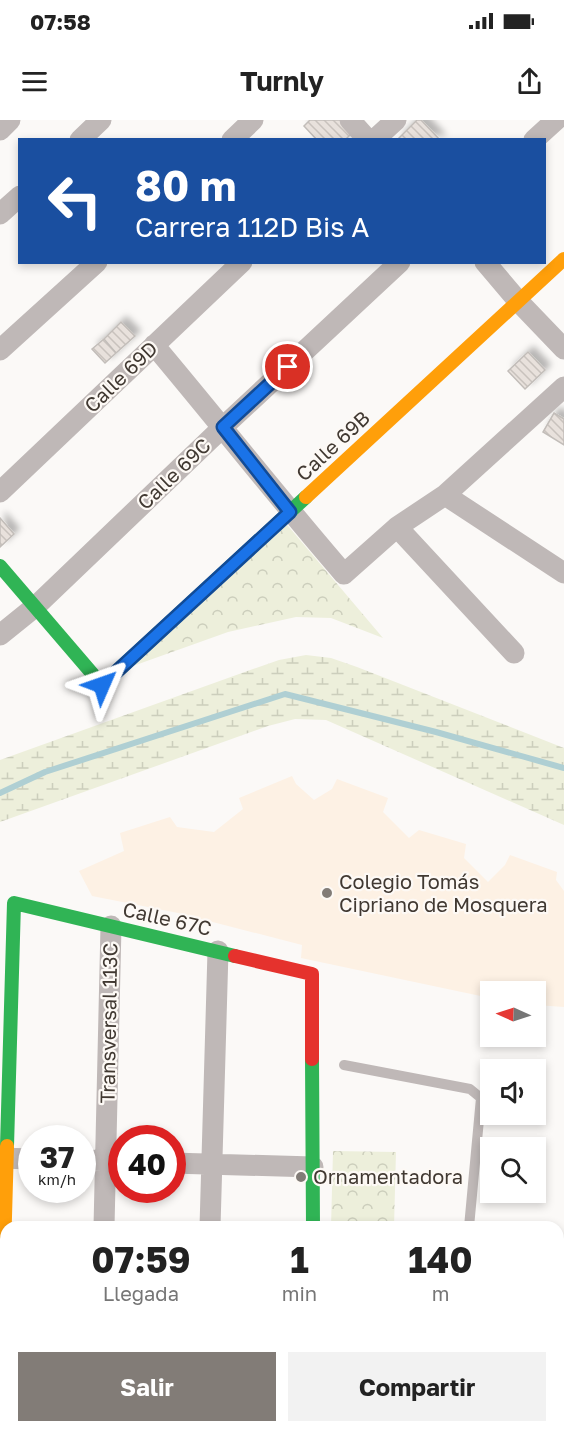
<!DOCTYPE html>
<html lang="es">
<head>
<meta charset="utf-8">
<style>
	body { margin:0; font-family:"Golos Text",sans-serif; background:#f2f2f2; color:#222; height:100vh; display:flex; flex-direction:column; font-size:22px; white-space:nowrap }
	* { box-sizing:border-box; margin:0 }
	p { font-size:20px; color:#767676 }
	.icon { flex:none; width:33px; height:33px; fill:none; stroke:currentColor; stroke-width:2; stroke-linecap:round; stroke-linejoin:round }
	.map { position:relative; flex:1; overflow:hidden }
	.sheet { position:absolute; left:0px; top:1101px; width:564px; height:212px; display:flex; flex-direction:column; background:#fff; border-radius:18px 18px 0 0; box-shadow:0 3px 9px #0003 }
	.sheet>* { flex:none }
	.top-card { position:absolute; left:18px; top:18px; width:528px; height:126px; border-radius:0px; box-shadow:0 3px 9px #0003; background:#1a4fa0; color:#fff; overflow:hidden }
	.needle { width:39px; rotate:273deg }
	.controls { position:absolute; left:480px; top:861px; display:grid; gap:12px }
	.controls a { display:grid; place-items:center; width:66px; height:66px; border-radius:0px; background:#fff; box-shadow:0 3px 9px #0003; font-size:30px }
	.speed { position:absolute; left:18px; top:1005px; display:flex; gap:12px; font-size:30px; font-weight:700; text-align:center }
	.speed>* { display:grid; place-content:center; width:78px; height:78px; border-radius:50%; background:#fff; box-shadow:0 3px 9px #0003; line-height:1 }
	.speed small { font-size:15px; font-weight:400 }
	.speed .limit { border:9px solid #d22; background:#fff; color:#111 }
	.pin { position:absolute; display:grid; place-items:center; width:51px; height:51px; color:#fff; margin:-26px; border:3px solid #fff; border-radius:50%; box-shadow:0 2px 6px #0007 }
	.me { position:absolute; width:66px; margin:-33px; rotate:47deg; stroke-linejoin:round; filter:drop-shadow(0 0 4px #0008) }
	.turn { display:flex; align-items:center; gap:21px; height:126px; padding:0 18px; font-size:27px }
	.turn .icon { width:78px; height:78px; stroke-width:2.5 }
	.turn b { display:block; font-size:42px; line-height:51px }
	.eta { display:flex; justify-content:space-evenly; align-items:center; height:102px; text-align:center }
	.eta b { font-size:36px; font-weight:700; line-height:42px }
	.action { display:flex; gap:12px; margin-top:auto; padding:12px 18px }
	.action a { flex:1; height:69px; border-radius:0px; background:#827c77; color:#fff; font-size:24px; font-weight:700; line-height:69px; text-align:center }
	.action a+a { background:#f2f2f2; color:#222 }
	.status { display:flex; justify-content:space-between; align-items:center; height:42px; padding:0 30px; background:#fff; direction:ltr }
	.status svg { height:16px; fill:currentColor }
	header { display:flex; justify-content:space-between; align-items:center; height:78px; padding:0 18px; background:#fff; font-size:27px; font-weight:700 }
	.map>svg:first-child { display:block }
</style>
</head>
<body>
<div class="status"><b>07:58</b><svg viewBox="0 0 49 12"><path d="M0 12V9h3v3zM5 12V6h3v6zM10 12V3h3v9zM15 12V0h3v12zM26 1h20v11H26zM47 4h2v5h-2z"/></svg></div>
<header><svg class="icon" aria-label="menu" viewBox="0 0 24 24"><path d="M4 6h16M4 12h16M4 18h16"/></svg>Turnly<svg class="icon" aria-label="share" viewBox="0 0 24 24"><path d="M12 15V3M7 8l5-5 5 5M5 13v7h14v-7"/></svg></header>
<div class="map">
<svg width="564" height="1312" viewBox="0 0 564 1312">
	<defs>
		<pattern id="wetland-marsh" width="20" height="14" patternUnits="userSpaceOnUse" patternTransform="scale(1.5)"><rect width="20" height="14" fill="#edefdb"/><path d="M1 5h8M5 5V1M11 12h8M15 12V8" fill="none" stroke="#cccebc"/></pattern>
		<pattern id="park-crowns" width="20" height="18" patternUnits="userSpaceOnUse" patternTransform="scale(1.5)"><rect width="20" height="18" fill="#edefdb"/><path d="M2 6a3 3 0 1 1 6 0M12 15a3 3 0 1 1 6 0" fill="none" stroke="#cccebc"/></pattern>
		<pattern id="building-back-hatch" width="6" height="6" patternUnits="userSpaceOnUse" patternTransform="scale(1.5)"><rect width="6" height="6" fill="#e8e1dc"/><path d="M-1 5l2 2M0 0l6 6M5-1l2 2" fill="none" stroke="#c8c2bd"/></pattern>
		<filter id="shadow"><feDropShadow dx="5.5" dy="-5.5" stdDeviation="3" flood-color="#0004"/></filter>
	</defs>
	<rect width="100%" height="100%" fill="#fbf9f7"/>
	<path fill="#fdf1e4" d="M292,656L296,664L314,680L332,669L337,659L388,678L383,692L409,718L419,710L466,724L464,738L488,762L505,745L510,735L557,752L556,760L564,771V887L536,885V872H490V878L301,838L302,825L178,793L92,776L79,751L124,731L120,713L170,697L177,707L214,712L243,689L239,678Z"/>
	<path fill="url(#wetland-marsh)" d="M306,535L331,538L357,547L564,628V705L326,600L295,599L268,606L0,702V640L253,549L279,540Z"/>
	<path fill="url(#park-crowns)" d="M283,400L383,518L331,498L296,497L228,512L119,551Z
		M333,1031L396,1032L394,1107H331Z"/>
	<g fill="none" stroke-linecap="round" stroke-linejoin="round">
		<path stroke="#afcfd3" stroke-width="6" d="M0,673L45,652L285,574L436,612L564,648"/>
	</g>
	<path fill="url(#building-back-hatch)" stroke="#c2bdb9" stroke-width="1.5" filter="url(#shadow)" d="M310,0H342L353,12L345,20H317L304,6Z
		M417,0H421L440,20H397Z
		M121,202L135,216L116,233L104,219Z
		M104,219L116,233L105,243L92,229Z
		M528,232L545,250L525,269L508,251Z
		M554,293L564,299V325L543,312Z
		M0,398L14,414L0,427Z
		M331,1306H462L461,1312H330Z"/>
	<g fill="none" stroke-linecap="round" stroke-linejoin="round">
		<path stroke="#bfb8b7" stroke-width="10" d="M344,945L470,969L481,978L469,1107"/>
		<path stroke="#bfb8b7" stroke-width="21" d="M350,0L368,20
			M0,10L10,0
			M80,20L101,0
			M232,20L253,0
			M374,20L396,0
			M534,20L556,0
			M0,94L20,76
			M485,142L518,181L564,229
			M154,225C218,301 279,379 344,454L397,407L445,375L564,267
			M0,230L97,142
			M0,372L242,142
			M445,375L564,453
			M397,407L514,533
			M0,515L36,486L223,307L400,142
			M0,1038L32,1039
			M82,1040L122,1041
			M172,1043L313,1047
			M104,1107L111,806
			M210,1107L218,831
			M314,1306V1312
			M174,1312V1306"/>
		<path stroke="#30b455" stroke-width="14" d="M0,446L102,565L306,377
			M312,939L313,1107
			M7,1026L14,783L235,836"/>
		<path stroke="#ff9f0a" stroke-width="14" d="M306,377L564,139
			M1,1237L7,1026
			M558,1258L564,1257"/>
		<path stroke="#e5322d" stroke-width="14" d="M235,836L312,854V939"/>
	</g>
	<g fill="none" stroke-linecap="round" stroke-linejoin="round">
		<defs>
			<path id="route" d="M102,565L290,392L223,307L288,247"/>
		</defs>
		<use href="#route" stroke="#114b97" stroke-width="15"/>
		<use href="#route" stroke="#1a73e8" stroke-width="10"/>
	</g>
	<g fill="#827c77" stroke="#fdf9f5" stroke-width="2">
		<circle cx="327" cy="773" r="6"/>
		<circle cx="301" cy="1057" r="6"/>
	</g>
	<g text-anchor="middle" stroke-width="4.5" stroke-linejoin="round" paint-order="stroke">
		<g font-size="20" fill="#413932" stroke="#fdf9f5">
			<text transform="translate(121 257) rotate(-44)" y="7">Calle 69D</text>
			<text transform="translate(333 326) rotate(-43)" y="7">Calle 69B</text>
			<text transform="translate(174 354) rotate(-44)" y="7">Calle 69C</text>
			<text transform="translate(167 799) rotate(13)" y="7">Calle 67C</text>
			<text transform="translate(109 903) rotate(-89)" y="7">Transversal 113C</text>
		</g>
		<g font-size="20" fill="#413932" stroke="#fdf9f5" text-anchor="start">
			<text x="339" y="769">Colegio Tomás<tspan x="339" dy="23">Cipriano de Mosquera</tspan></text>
			<text x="313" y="1064">Ornamentadora</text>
		</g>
	</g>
</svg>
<div class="controls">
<a><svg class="needle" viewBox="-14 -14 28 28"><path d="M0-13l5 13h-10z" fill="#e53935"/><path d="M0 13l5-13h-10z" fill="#767676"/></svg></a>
<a><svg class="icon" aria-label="sound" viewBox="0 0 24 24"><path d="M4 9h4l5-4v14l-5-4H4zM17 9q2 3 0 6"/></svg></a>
<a><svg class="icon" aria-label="search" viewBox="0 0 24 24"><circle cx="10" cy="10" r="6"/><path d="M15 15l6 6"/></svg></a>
</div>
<div class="speed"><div>37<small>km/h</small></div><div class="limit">40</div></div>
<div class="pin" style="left:288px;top:247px;background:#d93025"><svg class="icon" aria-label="arrive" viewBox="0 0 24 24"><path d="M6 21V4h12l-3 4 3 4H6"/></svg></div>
<svg class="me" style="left:102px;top:565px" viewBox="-20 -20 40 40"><path d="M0-17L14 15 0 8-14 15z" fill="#1a73e8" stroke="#fff" stroke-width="4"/></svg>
<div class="top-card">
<div class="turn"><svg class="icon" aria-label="left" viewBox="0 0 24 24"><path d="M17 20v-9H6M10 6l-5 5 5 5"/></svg><div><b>80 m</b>Carrera 112D Bis A</div></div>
</div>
<section class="sheet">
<div class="eta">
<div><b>07:59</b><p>Llegada</p></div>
<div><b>1</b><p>min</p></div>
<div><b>140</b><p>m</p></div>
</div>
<div class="action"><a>Salir</a><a>Compartir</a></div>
</section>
</div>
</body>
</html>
